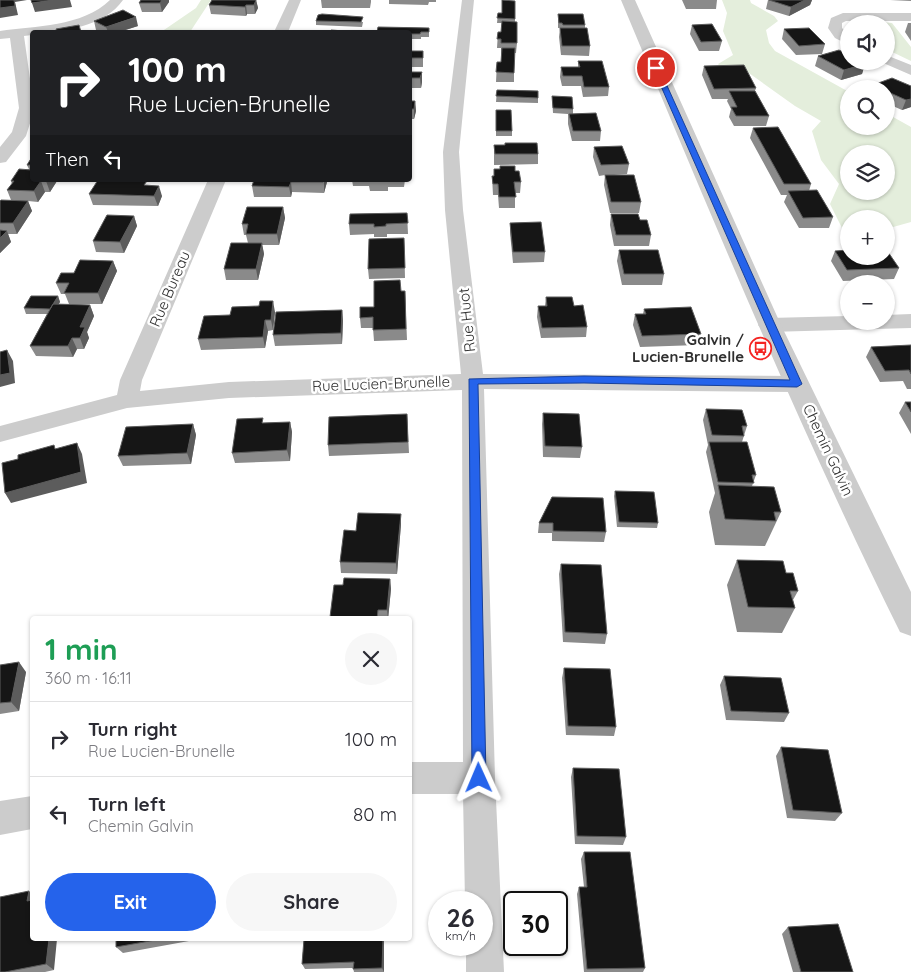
<!DOCTYPE html>
<html lang="en">
<head>
<meta charset="utf-8">
<style>
	body { margin:0; font-family:Quicksand,sans-serif; background:#f7f7f7; color:#2b2b33; height:100vh; display:flex; flex-direction:column; font-size:19px; white-space:nowrap }
	* { box-sizing:border-box; margin:0 }
	p { font-size:16px; color:#7c7c81 }
	.icon { flex:none; width:28px; height:28px; fill:none; stroke:currentColor; stroke-width:2; stroke-linecap:round; stroke-linejoin:round }
	.map { position:relative; flex:1; overflow:hidden }
	.side { position:absolute; left:30px; top:616px; width:382px; height:325px; display:flex; flex-direction:column; background:#fff; border-radius:5px; box-shadow:0 1px 4px #0004 }
	.side>* { flex:none }
	.hud { position:absolute; left:30px; top:30px; width:382px; height:152px; border-radius:5px; box-shadow:0 1px 4px #0004; background:#202124; color:#fff; overflow:hidden }
	.fabs { position:absolute; left:840px; top:15px; display:grid; gap:10px }
	.fabs a { display:grid; place-items:center; width:55px; height:55px; border-radius:50%; background:#fff; box-shadow:0 1px 4px #0004; font-size:25px }
	.speed { position:absolute; left:428px; top:891px; display:flex; gap:10px; font-size:25px; font-weight:700; text-align:center }
	.speed>* { display:grid; place-content:center; width:65px; height:65px; border-radius:50%; background:#fff; box-shadow:0 1px 4px #0004; line-height:1 }
	.speed small { font-size:12px; font-weight:400 }
	.speed .limit { border:2px solid #111; border-radius:8px; background:#fff; color:#111 }
	.pin { position:absolute; display:grid; place-items:center; width:42px; height:42px; color:#fff; margin:-21px; border:2px solid #fff; border-radius:50%; box-shadow:0 1px 5px #0007 }
	.me { position:absolute; width:55px; margin:-28px; rotate:359deg; stroke-linejoin:round; filter:drop-shadow(0 0 4px #0008) }
	.turn { display:flex; align-items:center; gap:18px; height:105px; padding:0 15px; font-size:22px }
	.turn .icon { width:65px; height:65px; stroke-width:2.5 }
	.turn b { display:block; font-size:35px; line-height:42px }
	.then { display:flex; align-items:center; height:48px; padding:0 15px; background:#0003; gap:10px; font-size:19px }
	.round { display:grid; place-items:center; flex:none; width:52px; height:52px; border-radius:26px; background:#f7f7f7 }
	.headline { display:flex; align-items:center; justify-content:space-between; height:85px; padding:0 15px }
	h1 { font-size:30px; font-weight:700; line-height:38px; color:#1e9e55 }
	.cta { display:flex; gap:10px; margin-top:auto; padding:10px 15px }
	.cta a { flex:1; height:58px; border-radius:30px; background:#2563eb; color:#fff; font-size:20px; font-weight:700; line-height:58px; text-align:center }
	.cta a+a { background:#f7f7f7; color:#2b2b33 }
	ul { padding:0; list-style:none }
	li { display:flex; align-items:center; gap:15px; height:75px; padding:0 15px; border-top:1px solid #e1e1e2 }
	li div { flex:1 }
	li b { display:block; font-size:19px }
	li em { font-style:normal }
	.map>svg:first-child { display:block }
</style>
</head>
<body>
<div class="map">
<svg width="911" height="972" viewBox="0 0 911 972">
	<rect width="100%" height="100%" fill="#fff"/>
	<path fill="#e4eedc" fill-rule="evenodd" d="M201,0H211L190,32H161L196,8Z
		M722,0H750L751,3L774,16L778,21L766,30L769,43L775,51L849,92V126H886V113L911,127V222L886,229V219H849V232L843,230L830,204L839,184L821,160L812,131L821,121L795,106L746,71L723,70L718,64L733,55L723,31L727,13ZM849,154H886V191H849Z
		M871,21L892,23L911,47V61L886,49V24H855Z"/>
	<g fill="none" stroke-linecap="round" stroke-linejoin="round">
		<path fill="#ccc" fill-rule="evenodd" d="M110,0H123C104,27 63,32 32,32V35L24,36L32,93V117L26,136L6,162L0,163V147L12,132L19,108L10,38L0,39V31C35,26 82,27 110,0Z
			M289,0H301L288,32H274Z
			M462,0H474L459,152L463,210L483,374L797,376L805,379L808,384L805,389L797,392L484,389L495,778L504,972H466V945H481V902H465L463,794H410V762H463L462,390L229,398L127,408L0,442V426L117,395L120,380L208,180H226L142,380L140,391L229,382L461,374L445,210L443,152Z
			M843,13H911V21H846L842,23V28L849,35V45L835,38L828,28L831,18Z
			M886,55L911,65V75L881,62L886,61Z
			M911,314V328L769,332L762,330L758,325L762,320L769,318L849,316V321H886V315Z
			M32,796V829L0,835V801Z"/>
		<path fill="#ccc" fill-rule="evenodd" d="M621,0H635L781,325L911,592V636L900,632C798,426 710,213 621,0Z"/>
	</g>
	<path fill="#8a8a8a" d="M141,0H169V2L162,12H142L139,3Z
		M212,0H262H256L258,8L255,14H247L246,16L211,14L209,5Z
		M321,0H371V2L370,8H322Z
		M389,0H436V2H429L428,5L389,4Z
		M682,0H717L716,9H686Z
		M768,0H812L810,5L789,16L766,9Z
		M890,0H911V1Z
		M515,1V22L517,43L516,53H514V82H496L497,62H501V48H497L498,32H501L502,23H497L498,13H502Z
		M558,14L585,25V28L590,46L589,56L561,55L559,37L560,28H562H558Z
		M94,21L138,26L119,32H101L96,30Z
		M316,21L363,22L362,27L316,25Z
		M908,23H911V41L905,32Z
		M692,25L722,41L719,51H699L690,34Z
		M378,27L429,28V37H421V39H410V32H377Z
		M784,29L825,44L822,54L796,55L782,39Z
		M410,51H423V67H410Z
		M818,56L865,64L862,74L841,80L815,66Z
		M578,61L609,87L608,96L583,97L581,86H562L560,77L561,67H578Z
		M704,66L756,88L755,91L769,116L766,126H734L729,117L731,109L727,101L728,99H712L702,75Z
		M410,72H422V82L421,88H410Z
		M873,85L911,86V107L902,110L886,103V89H872Z
		M497,90L538,91V103L496,102Z
		M552,96L573,109V114L601,131L600,141H572L568,124V114L553,113Z
		M410,101H415L416,111L414,119H410Z
		M496,110L512,131V136H496Z
		M753,128L811,184L809,191L833,217L829,228H799L784,202L787,195H781L750,138Z
		M494,145L538,154V164L494,165Z
		M594,147L629,164L627,174L614,175L641,202L639,213H610L604,185L605,175L599,176L593,157Z
		M32,157V180L57,181L50,192H45L38,202L28,201L32,211L17,234H8L11,242L0,253V201L11,200L7,190L12,184L11,181L29,169L27,165Z
		M500,166L515,171L521,182L520,193H515V208H499L498,195H493L492,176H494V169H500Z
		M254,180H326L327,182L324,193L292,192L291,197H254L252,186Z
		M352,180H405L404,187H388V191H370L369,186H353Z
		M148,185L162,196L158,206L93,205L89,194Z
		M283,207L285,218L279,245H262L264,254L258,280H226L224,269L248,243L246,235H244L242,224Z
		M407,213L408,234H387V237H374V234L350,235L349,224Z
		M611,214L640,220L651,235L649,246H614L610,225Z
		M134,216L137,226L124,253L96,252L93,241Z
		M510,223L545,252L544,262L513,263L510,233Z
		M404,238L405,278L369,279L368,269Z
		M619,250L664,274L662,285H622L617,261Z
		M835,251L899,268L894,279L843,281L831,261Z
		M113,261L117,271L102,304H69L65,294H61L56,283L74,273Z
		M401,291H405L407,340L374,341L373,328H361L360,318L374,307Z
		M58,296L60,302L58,304L90,305L94,316L87,332L89,338L84,349H77L73,357L36,356L30,346L47,314H26L24,308Z
		M546,297L574,306L587,327L586,337L541,338L537,317L538,306H545Z
		M644,309L701,334L698,345L640,347L633,325L635,314H643Z
		M342,310L343,321L342,344L275,346L273,335Z
		M275,312L273,330L268,331L265,348L201,350L198,339L230,315Z
		M911,345V389H907L903,381L880,382L866,357L871,347Z
		M905,402H911V434L899,413Z
		M706,409L747,426L742,442L756,475L752,486L781,512L765,546L715,545L709,512L715,493L706,452L708,445L703,420Z
		M543,413L582,447L580,458L543,457L542,424Z
		M407,414L409,453L329,456L328,445Z
		M290,422L292,432L290,461L235,463L232,453Z
		M193,424L196,435L191,464L123,466L118,456Z
		M615,491L658,523L657,528L617,527L614,496Z
		M552,497L606,532L604,542L552,541V533H538L539,523Z
		M401,524L397,574L341,573L340,562L356,531Z
		M737,560L786,573L798,591L793,600L795,608L782,633L737,632L727,585Z
		M561,564L607,634L605,644L563,642L559,574Z
		M390,579L391,589L388,619H331L330,617Z
		M0,665L26,672L19,711L0,714Z
		M564,668L616,727L614,736L566,735L562,678Z
		M724,676L789,713L784,722L726,720L720,685Z
		M781,747L842,813L835,821L787,818L776,756Z
		M573,768L626,837L623,845L575,844L571,777Z
		M584,852L645,968L643,972H584L577,894L579,887H584L581,859Z
		M32,895L54,970L45,972H0Z
		M788,927L853,972H793L782,934Z
		M116,939H200L123,953L116,947Z
		M304,939H384V972H354L353,968L305,969L302,964Z"/>
	<path fill="#5c5c5c" d="M11,0H27L15,2L18,15L0,18V8Z
		M54,0H70L72,7L35,12L32,3Z
		M162,0H169V2L162,12L160,3Z
		M256,0L258,8L255,14L254,5Z
		M805,0H812L810,5L789,16L791,7Z
		M246,5L247,14L246,16L245,7Z
		M136,17L138,26L119,32H108L106,27Z
		M865,64L862,74L841,80L844,70Z
		M422,72V82L421,88L420,78Z
		M911,99V107L902,110L906,100Z
		M415,101L416,111L414,119V109Z
		M47,180L57,181L50,192L46,181Z
		M324,180H326L327,182L324,193Z
		M41,181L45,192L38,202L34,191Z
		M291,182L292,192L291,197L289,187Z
		M159,186L162,196L158,206L154,196Z
		M28,201L32,211L17,234L13,223Z
		M283,207L285,218L279,245L277,234Z
		M134,216L137,226L124,253L120,242Z
		M7,231L11,242L0,253V238Z
		M262,243L264,254L258,280L256,269Z
		M113,261L117,271L102,304L98,293Z
		M58,296L60,302L53,314L51,309Z
		M273,301L275,312L273,330L271,320Z
		M90,305L94,316L87,332L89,338L84,349L80,338V327Z
		M342,310L343,321L342,344L341,333Z
		M265,320L268,331L265,348L263,337Z
		M72,338L77,349L73,357L68,346Z
		M7,350L13,361L15,383L0,387V375Z
		M290,422L292,432L290,461L287,450Z
		M193,424L196,435L191,464L187,453Z
		M77,443L82,454L87,483L11,503L5,493Z
		M401,514V524L397,574L396,563Z
		M390,579L391,589L388,619L387,610Z
		M19,662L26,672L19,711L11,702Z
		M29,891L32,895V905L27,901Z
		M49,939H57L54,970L46,964Z
		M383,939H384V972L382,968Z"/>
	<path fill="#161616" stroke="#5c5c5c" d="M0,0H14L15,6L0,8Z
		M31,0H54L32,3Z
		M141,0H162L160,3H139Z
		M212,0H256L254,5H246L245,7L209,5Z
		M502,0L515,1V19L497,18L498,13H502Z
		M769,0H805L791,7Z
		M123,10L136,17L106,27L94,21Z
		M322,14L363,17L361,22L316,21L318,15Z
		M558,14H583L585,25H563L562,23H559Z
		M502,21L517,22V43H501V39H497L498,32H501Z
		M712,24L722,41L701,42L692,25Z
		M79,25L81,32H57L56,29Z
		M378,27L429,28V32H421L420,34H410V32H377Z
		M560,28H587L590,46H562Z
		M809,28L825,44L799,46L784,29Z
		M331,30L358,32H310H330Z
		M190,31L239,32H189Z
		M502,48H515L514,73L496,72L497,62H501Z
		M839,50L849,55V61H860L865,64L844,70L818,56Z
		M410,51H423V58H410Z
		M578,61H602L609,87H584L582,76H563L561,67H580Z
		M744,65L756,88L714,89L704,66Z
		M410,72H422L420,78H410Z
		M892,78L911,86V99L906,100L886,91V89H882L873,85Z
		M497,90L538,91V98L496,96Z
		M729,91H755L769,116H736L731,107H737Z
		M552,96L572,97L573,109L553,108Z
		M410,101H415L414,109H410Z
		M496,110H511L512,131H496Z
		M596,113L601,131H573L569,114Z
		M778,127L811,184H784L753,128Z
		M505,143H537L538,154H495L494,145H505Z
		M622,146L629,164L601,165L594,147Z
		M32,157V165H27Z
		M500,166H515V171H519L521,182H514L516,197H499L498,184H493L492,176H494V169H500Z
		M19,169L32,170V180H47L46,181H41L34,191L7,190L14,181H11Z
		M605,175H634L641,202H611Z
		M98,180L147,181L144,185L159,186L154,196L89,194Z
		M254,180H324L323,182H291L289,187L252,186Z
		M817,190L833,217L803,218L788,191Z
		M1,200L28,201L13,223H0V201Z
		M247,207H283L277,234H246L248,224H242Z
		M407,213L408,223L386,224V226L374,227V224H349L350,214Z
		M611,214H638L640,220H647L651,235H616Z
		M107,215L134,216L120,242L93,241Z
		M541,222L545,252H513L510,223Z
		M0,230L7,231L0,238Z
		M404,238L405,268L368,269L369,239Z
		M231,243H262L256,269H224Z
		M886,249L899,268L847,270L835,251L849,250V256H886Z
		M619,250H658L664,274H624Z
		M80,260L113,261L98,293H64L69,283H56L61,273H74Z
		M400,280L401,291H405L406,329L373,330V317L360,318V307H374V281Z
		M31,296H58L50,309L24,308Z
		M546,297H572L574,306L583,305L587,327L542,328L538,306H547Z
		M260,301H273L271,320H265L263,337L198,339L204,316L230,315L232,307L259,306Z
		M53,304L90,305L80,327H85L80,338H72L68,346H30Z
		M691,307L701,334L642,336L635,314H646L644,309Z
		M342,310L341,333L273,335L276,312Z
		M911,345V374L909,370L885,371L871,347Z
		M7,350L10,373L0,375V352Z
		M905,402H911V412Z
		M706,409L742,410L747,426H742L744,436L712,435Z
		M543,413L579,414L582,447L545,446Z
		M407,414L408,442L328,445L329,417Z
		M263,418L262,423L290,422L287,450L232,453L237,419Z
		M193,424L187,453L118,456L126,427Z
		M709,442H747L756,475H752L754,483L718,482Z
		M77,443L81,472L5,493L2,463L18,459V455L54,445L55,449Z
		M718,485L774,487L781,512H774L776,521L725,519Z
		M615,491L654,492L658,523L619,522Z
		M552,497L603,498L606,532L553,531V523H539Z
		M358,513L401,514L396,563L340,562L344,530L356,531Z
		M737,560L783,561L786,573H793L798,591H790L795,608L748,607Z
		M561,564L601,565L607,634L565,632Z
		M344,578L390,579L387,610H378L377,619H340L341,617H330L334,585H343Z
		M19,662L11,702L0,703V665Z
		M564,668L610,669L616,727L568,726Z
		M724,676L781,678L789,713L731,711Z
		M781,747L828,750L842,813L793,810Z
		M573,768L619,769L626,837L577,836Z
		M584,852H630L645,968L587,969L579,887H587Z
		M29,891L27,901L32,900V939H49L46,964L5,972H0V897Z
		M838,924L853,972H801L788,927Z
		M116,939H161L116,947Z
		M304,939H383L382,968L353,969L354,962L302,964Z"/>
	<path fill="#2563eb" stroke="#184099" d="M656,66L659,68L802,384L797,387L584,383L478,384L486,778L484,783L479,785L474,783L472,778L469,379L584,376L790,380L653,68Z"/>
	<defs>
		<symbol id="bus-ring" viewBox="-11 -11 22 22"><circle r="9.5" fill="#fff" stroke="#f42523" stroke-width="1.5"/><path d="M-5-6H5V4H4V6H2V4H-2V6H-4V4H-5ZM-3.5-4V0h7V-4ZM-3.5 1.2v1.5H-2V1.2ZM2 1.2v1.5H3.5V1.2Z" fill="#f42523"/></symbol>
	</defs>
	<g fill-rule="evenodd">
		<use href="#bus-ring" x="748" y="336" width="25" height="25"/>
	</g>
	<g text-anchor="middle" stroke-width="5" stroke-linejoin="round" paint-order="stroke">
		<g font-size="15" fill="#2f2f2f" stroke="#fff">
			<text transform="translate(170 289) rotate(-67)" y="5">Rue Bureau</text>
			<text transform="translate(467 320) rotate(-96)" y="5">Rue Huot</text>
			<text transform="translate(381 384) rotate(-2)" y="5">Rue Lucien-Brunelle</text>
			<text transform="translate(828 450) rotate(65)" y="5">Chemin Galvin</text>
		</g>
		<g font-size="15" font-weight="bold" fill="#2f2f2f" stroke="#fff" text-anchor="end">
			<text x="744" y="345">Galvin /<tspan x="744" dy="17">Lucien-Brunelle</tspan></text>
		</g>
	</g>
</svg>
<div class="fabs">
<a><svg class="icon" aria-label="sound" viewBox="0 0 24 24"><path d="M4 9h4l5-4v14l-5-4H4zM17 9q2 3 0 6"/></svg></a>
<a><svg class="icon" aria-label="search" viewBox="0 0 24 24"><circle cx="10" cy="10" r="6"/><path d="M15 15l6 6"/></svg></a>
<a><svg class="icon" aria-label="layers" viewBox="0 0 24 24"><path d="M12 4l9 5-9 5-9-5zM3 14l9 5 9-5"/></svg></a>
<a>+</a>
<a>−</a>
</div>
<div class="speed"><div>26<small>km/h</small></div><div class="limit">30</div></div>
<div class="pin" style="left:656px;top:68px;background:#d93025"><svg class="icon" aria-label="arrive" viewBox="0 0 24 24"><path d="M6 21V4h12l-3 4 3 4H6"/></svg></div>
<svg class="me" style="left:479px;top:778px" viewBox="-20 -20 40 40"><path d="M0-17L14 15 0 8-14 15z" fill="#2563eb" stroke="#fff" stroke-width="4"/></svg>
<div class="hud">
<div class="turn"><svg class="icon" aria-label="right" viewBox="0 0 24 24"><path d="M7 20v-9h11M14 6l5 5-5 5"/></svg><div><b>100 m</b>Rue Lucien-Brunelle</div></div>
<div class="then">Then<svg class="icon" aria-label="left" viewBox="0 0 24 24"><path d="M17 20v-9H6M10 6l-5 5 5 5"/></svg></div>
</div>
<section class="side">
<div class="headline"><div><h1>1 min</h1><p>360 m · 16:11</p></div><a class="round"><svg class="icon" aria-label="close" viewBox="0 0 24 24"><path d="M6 6l12 12M18 6L6 18"/></svg></a></div>
<ul>
<li><svg class="icon" aria-label="right" viewBox="0 0 24 24"><path d="M7 20v-9h11M14 6l5 5-5 5"/></svg><div><b>Turn right</b><p>Rue Lucien-Brunelle</p></div><em>100 m</em></li>
<li><svg class="icon" aria-label="left" viewBox="0 0 24 24"><path d="M17 20v-9H6M10 6l-5 5 5 5"/></svg><div><b>Turn left</b><p>Chemin Galvin</p></div><em>80 m</em></li>
</ul>
<div class="cta"><a>Exit</a><a>Share</a></div>
</section>
</div>
</body>
</html>
